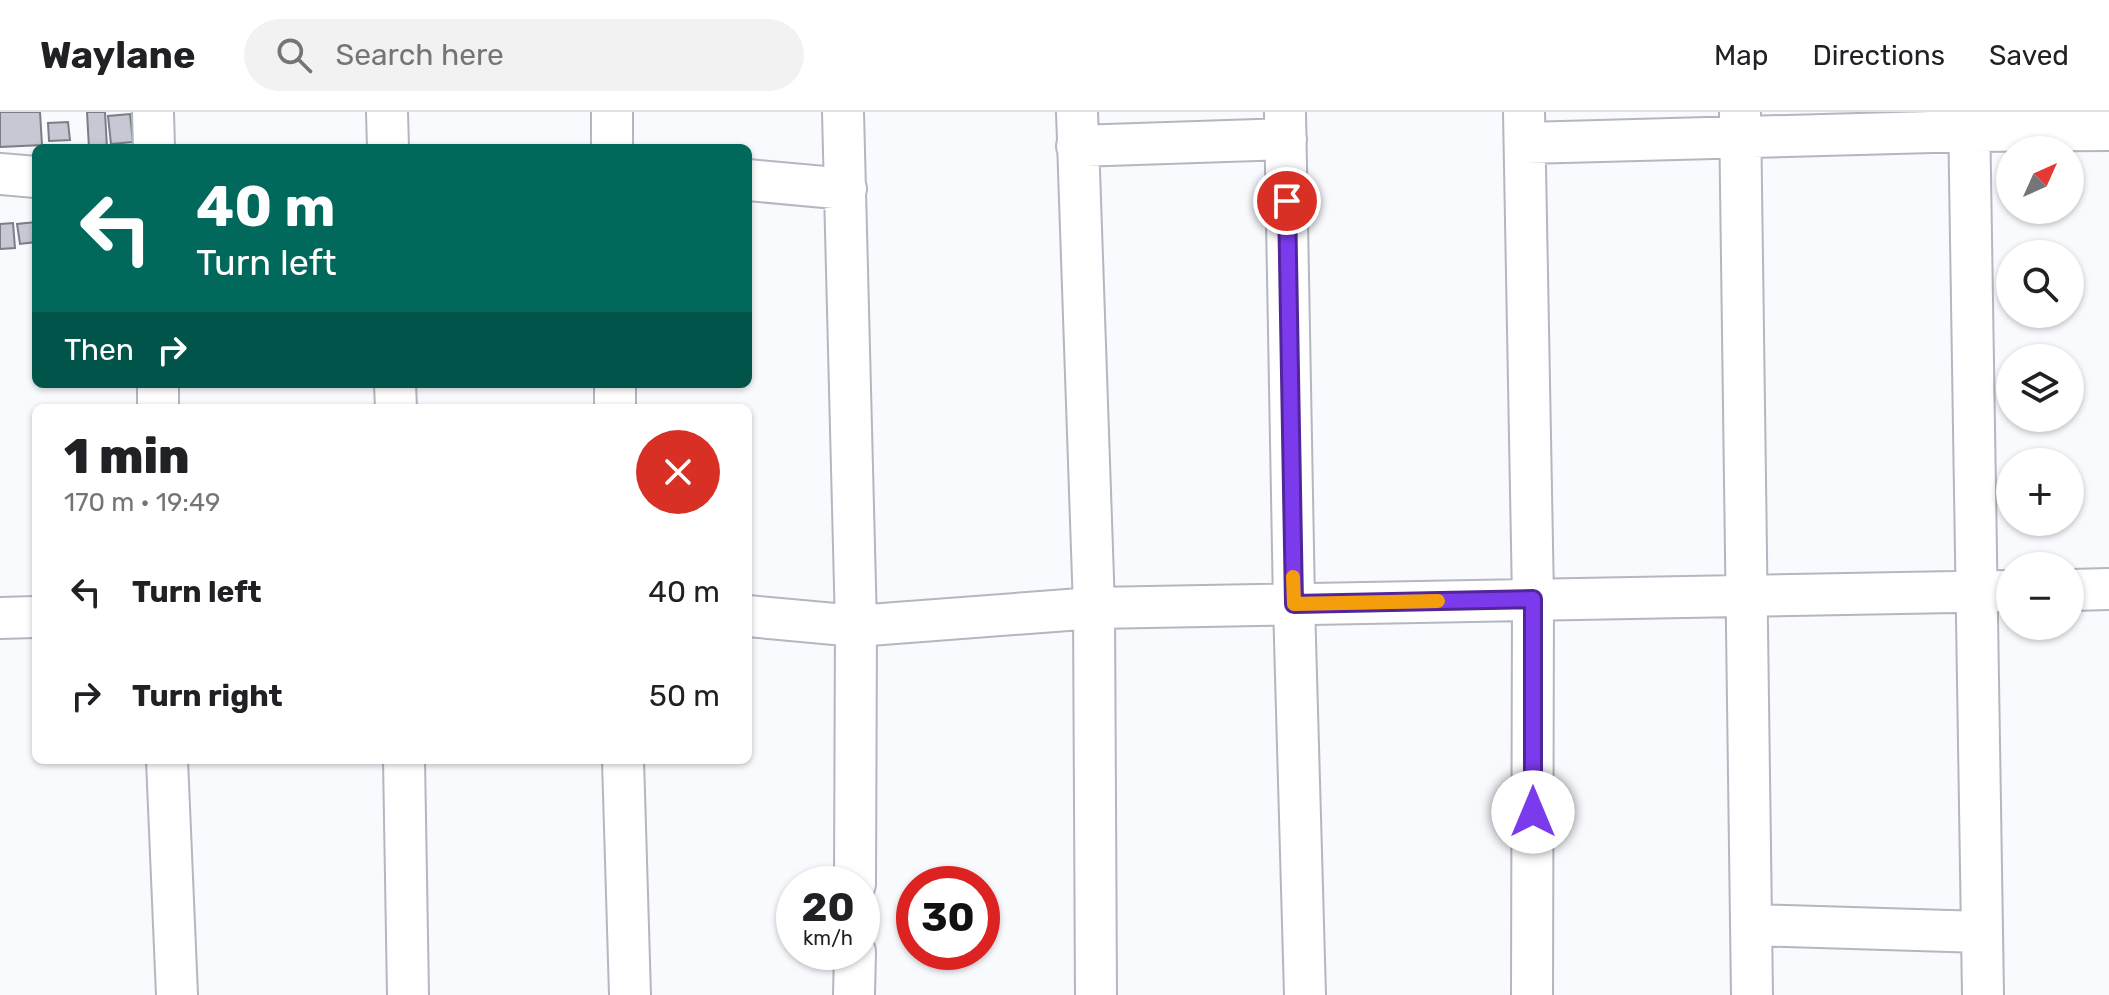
<!DOCTYPE html>
<html lang="en">
<head>
<meta charset="utf-8">
<style>
	body { margin:0; font-family:Rubik,sans-serif; background:#f2f2f2; color:#202124; height:100vh; display:flex; flex-direction:column; font-size:30px; white-space:nowrap }
	* { box-sizing:border-box; margin:0 }
	p { font-size:26px; color:#757577 }
	.icon { flex:none; width:44px; height:44px; fill:none; stroke:currentColor; stroke-width:2; stroke-linecap:round; stroke-linejoin:round }
	.map { position:relative; flex:1; overflow:hidden }
	.drawer { position:absolute; left:32px; top:292px; width:720px; height:360px; display:flex; flex-direction:column; background:#fff; border-radius:12px; box-shadow:0 2px 6px #0004 }
	.drawer>* { flex:none }
	.hud { position:absolute; left:32px; top:32px; width:720px; height:244px; border-radius:12px; box-shadow:0 2px 6px #0004; background:#00695c; color:#fff; overflow:hidden }
	.needle { width:52px; rotate:45deg }
	.fabs { position:absolute; left:1996px; top:24px; display:grid; gap:16px }
	.fabs a { display:grid; place-items:center; width:88px; height:88px; border-radius:50%; background:#fff; box-shadow:0 2px 6px #0004; font-size:40px }
	.speed { position:absolute; left:776px; top:754px; display:flex; gap:16px; font-size:40px; font-weight:700; text-align:center }
	.speed>* { display:grid; place-content:center; width:104px; height:104px; border-radius:50%; background:#fff; box-shadow:0 2px 6px #0004; line-height:1 }
	.speed small { font-size:20px; font-weight:400 }
	.speed .limit { border:12px solid #d22; background:#fff; color:#111 }
	.pin { position:absolute; display:grid; place-items:center; width:68px; height:68px; color:#fff; margin:-34px; border:4px solid #fff; border-radius:50%; box-shadow:0 2px 8px #0007 }
	.me { position:absolute; width:88px; margin:-44px; rotate:0deg; stroke-linejoin:round; filter:drop-shadow(0 0 6px #0008) }
	.turn { display:flex; align-items:center; gap:28px; height:168px; padding:0 32px; font-size:36px }
	.turn .icon { width:104px; height:104px; stroke-width:2.5 }
	.turn b { display:block; font-size:56px; line-height:68px }
	.then { display:flex; align-items:center; height:76px; padding:0 32px; background:#0003; gap:16px; font-size:30px }
	.round { display:grid; place-items:center; flex:none; width:84px; height:84px; border-radius:42px; background:#f2f2f2 }
	.summary { display:flex; align-items:center; justify-content:space-between; height:136px; padding:0 32px }
	h1 { font-size:48px; font-weight:800; line-height:60px }
	ul { padding:0; list-style:none }
	li { display:flex; align-items:center; gap:24px; height:104px; padding:0 32px }
	li div { flex:1 }
	li b { display:block; font-size:30px }
	li em { font-style:normal }
	header { display:flex; align-items:center; gap:48px; box-sizing:border-box; height:112px; padding:0 40px; background:#fff; border-bottom:2px solid #e0e0e0 }
	header strong { font-size:38px }
	nav { display:flex; gap:44px; margin-inline-start:auto; font-size:28px }
	.search { width:560px; height:72px; background:#f2f2f2; display:flex; align-items:center; gap:20px; box-sizing:border-box; padding:0 28px; border-radius:44px; color:#757577; font-size:30px }
	.map>svg:first-child { display:block }
</style>
</head>
<body>
<header>
<strong>Waylane</strong>
<div class="search"><svg class="icon" aria-label="search" viewBox="0 0 24 24"><circle cx="10" cy="10" r="6"/><path d="M15 15l6 6"/></svg>Search here</div>
<nav><a>Map</a><a>Directions</a><a>Saved</a></nav>
</header>
<div class="map">
<svg width="2109" height="883" viewBox="0 0 2109 883">
	<rect width="100%" height="100%" fill="#f9fafe"/>
	<path fill="#c6c9d4" stroke="#7b7d87" stroke-width="2" d="M0,0H40L42,33L0,35Z
		M87,0H105L107,36H89Z
		M130,2L133,30L111,32L108,4Z
		M68,10L70,28L49,29L48,11Z
		M36,110V130L20,132L17,112Z
		M13,111L15,136L0,137V112Z"/>
	<g fill="none" stroke-linecap="round" stroke-linejoin="round">
		<defs>
			<path id="street" d="M153,0L154,36
				M387,0L388,36
				M612,0V36
				M843,0L856,514L855,772
				M1077,0L1094,496L1096,883
				M1285,0L1294,492L1305,883
				M1524,0L1533,487L1532,883
				M1740,0L1752,883
				M1969,0L1983,883
				M1526,31L1969,19L2109,18
				M1077,34L1286,27
				M0,62L36,65
				M748,68L846,77
				M158,272V296
				M395,272L396,296
				M615,272V296
				M2070,478L2109,477
				M748,504L856,514L1094,496L2010,479
				M0,506L36,505
				M167,648L177,883
				M404,648L408,883
				M623,648L630,883
				M1751,813L1982,820
				M854,883L855,840"/>
		</defs>
		<use href="#street" stroke="#b4b6c1" stroke-width="44"/>
		<use href="#street" stroke="#fff" stroke-width="40"/>
	</g>
	<g fill="none" stroke-linecap="round" stroke-linejoin="round">
		<defs>
			<path id="route" d="M1287,89L1294,492L1533,487V700"/>
		</defs>
		<use href="#route" stroke="#51269a" stroke-width="20"/>
		<use href="#route" stroke="#7c3aed" stroke-width="14"/>
		<path stroke="#f59e0b" stroke-width="14" d="M1293,465L1294,492L1438,489"/>
	</g>
</svg>
<div class="fabs">
<a><svg class="needle" viewBox="-14 -14 28 28"><path d="M0-13l5 13h-10z" fill="#e53935"/><path d="M0 13l5-13h-10z" fill="#757577"/></svg></a>
<a><svg class="icon" aria-label="search" viewBox="0 0 24 24"><circle cx="10" cy="10" r="6"/><path d="M15 15l6 6"/></svg></a>
<a><svg class="icon" aria-label="layers" viewBox="0 0 24 24"><path d="M12 4l9 5-9 5-9-5zM3 14l9 5 9-5"/></svg></a>
<a>+</a>
<a>−</a>
</div>
<div class="speed"><div>20<small>km/h</small></div><div class="limit">30</div></div>
<div class="pin" style="left:1287px;top:89px;background:#d93025"><svg class="icon" aria-label="arrive" viewBox="0 0 24 24"><path d="M6 21V4h12l-3 4 3 4H6"/></svg></div>
<svg class="me" style="left:1533px;top:700px" viewBox="-20 -20 40 40"><circle r="19" fill="#fff"/><path d="M0-13L10 11 0 6-10 11z" fill="#7c3aed"/></svg>
<div class="hud">
<div class="turn"><svg class="icon" aria-label="left" viewBox="0 0 24 24"><path d="M17 20v-9H6M10 6l-5 5 5 5"/></svg><div><b>40 m</b>Turn left</div></div>
<div class="then">Then<svg class="icon" aria-label="right" viewBox="0 0 24 24"><path d="M7 20v-9h11M14 6l5 5-5 5"/></svg></div>
</div>
<section class="drawer">
<div class="summary"><div><h1>1 min</h1><p>170 m · 19:49</p></div><a class="round" style="background:#d93025;color:#fff"><svg class="icon" aria-label="close" viewBox="0 0 24 24"><path d="M6 6l12 12M18 6L6 18"/></svg></a></div>
<ul>
<li><svg class="icon" aria-label="left" viewBox="0 0 24 24"><path d="M17 20v-9H6M10 6l-5 5 5 5"/></svg><div><b>Turn left</b></div><em>40 m</em></li>
<li><svg class="icon" aria-label="right" viewBox="0 0 24 24"><path d="M7 20v-9h11M14 6l5 5-5 5"/></svg><div><b>Turn right</b></div><em>50 m</em></li>
</ul>
</section>
</div>
</body>
</html>
